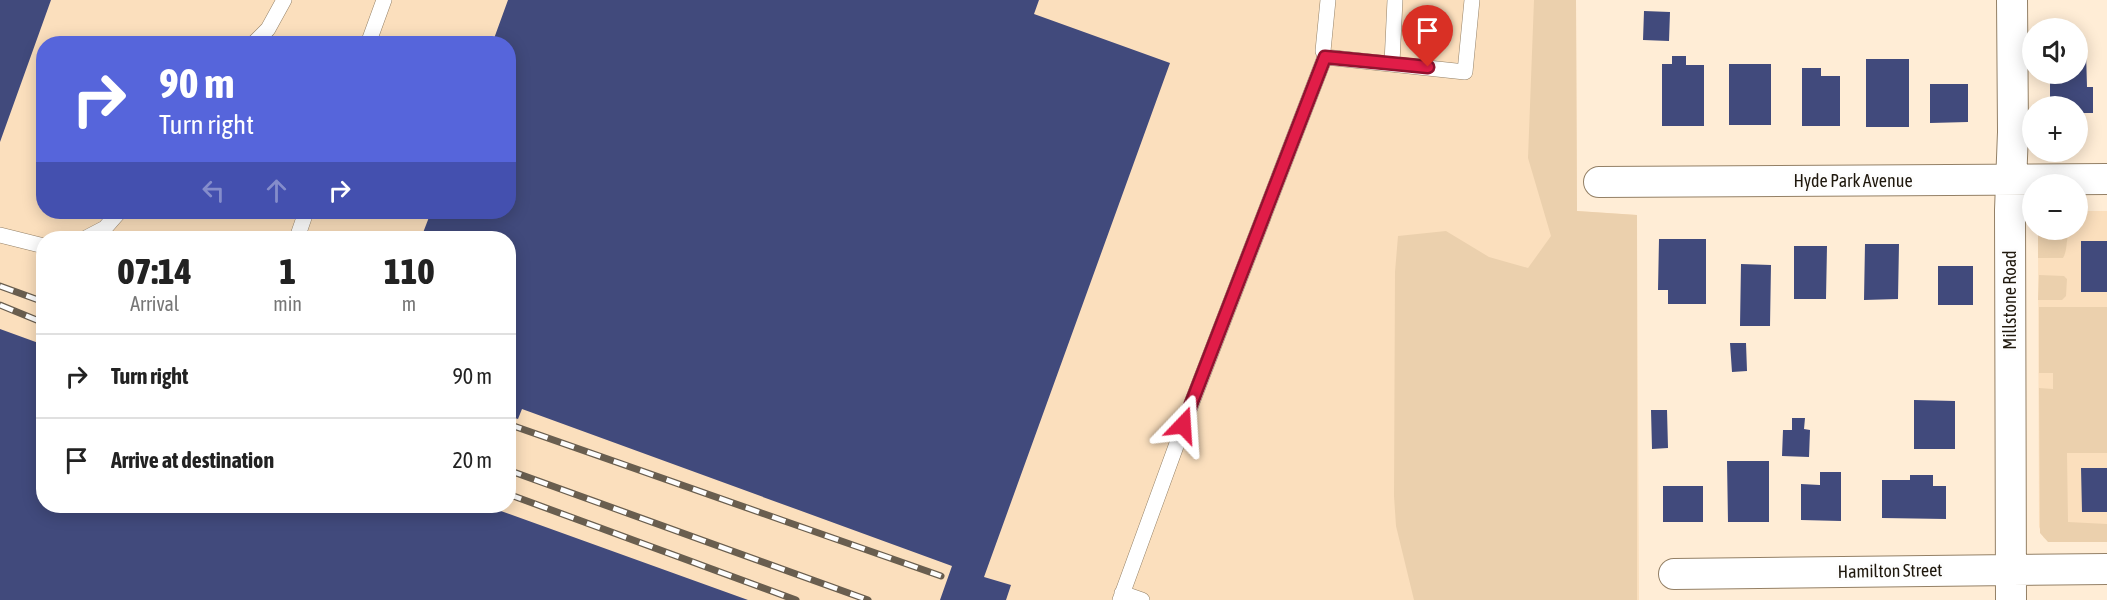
<!DOCTYPE html>
<html lang="en">
<head>
<meta charset="utf-8">
<style>
	body { margin:0; font-family:"Asap Condensed",sans-serif; background:#f6f6f6; color:#222; height:100vh; display:flex; flex-direction:column; font-size:22px; white-space:nowrap }
	* { box-sizing:border-box; margin:0 }
	p { font-size:20px; color:#767676 }
	.icon { flex:none; width:33px; height:33px; fill:none; stroke:currentColor; stroke-width:2; stroke-linecap:round; stroke-linejoin:round }
	.map { position:relative; flex:1; overflow:hidden }
	.drawer { position:absolute; left:36px; top:231px; width:480px; height:282px; display:flex; flex-direction:column; background:#fff; border-radius:24px; box-shadow:0 3px 15px #0003 }
	.drawer>* { flex:none }
	.guide { position:absolute; left:36px; top:36px; width:480px; height:183px; border-radius:24px; box-shadow:0 3px 15px #0003; background:#5665db; color:#fff; overflow:hidden }
	.tools { position:absolute; left:2022px; top:18px; display:grid; gap:12px }
	.tools a { display:grid; place-items:center; width:66px; height:66px; border-radius:50%; background:#fff; box-shadow:0 3px 15px #0003; font-size:30px }
	.pin { position:absolute; display:grid; place-items:center; width:51px; height:51px; color:#fff; margin:-62px -26px; border-radius:50% 50% 50% 0; rotate:-45deg; box-shadow:0 0 6px #0007 }
	.pin .icon { rotate:45deg }
	.me { position:absolute; width:66px; margin:-33px; rotate:20deg; stroke-linejoin:round; filter:drop-shadow(0 0 4px #0008) }
	.turn { display:flex; align-items:center; gap:21px; height:126px; padding:0 24px; font-size:27px }
	.turn .icon { width:78px; height:78px; stroke-width:2.5 }
	.turn b { display:block; font-size:42px; line-height:51px }
	.lanes { display:flex; align-items:center; height:57px; padding:0 24px; background:#0003; justify-content:center; gap:30px; direction:ltr }
	.lanes .off { opacity:.35 }
	.eta { display:flex; justify-content:space-evenly; align-items:center; height:102px; text-align:center }
	.eta b { font-size:36px; font-weight:800; line-height:42px }
	ul { padding:0; list-style:none }
	li { display:flex; align-items:center; gap:18px; height:84px; padding:0 24px; border-top:2px solid #e0e0e0 }
	li div { flex:1 }
	li b { display:block; font-size:22px }
	li em { font-style:normal }
	.map>svg:first-child { display:block }
</style>
</head>
<body>
<div class="map">
<svg width="2107" height="600" viewBox="0 0 2107 600">
	<rect width="100%" height="100%" fill="#ffedd6"/>
	<path fill="#fbdfbd" fill-rule="evenodd" d="M0,0H1576L1577,211L1637,215L1639,600H0ZM44,44H508V212H44ZM44,238H508V506H44Z
		M2078,211H2107V542H2054L2044,538L2039,527L2038,230H2078Z"/>
	<path fill="#ebd0ad" d="M1534,0H1576L1577,211L1637,215V600H1414L1396,526L1394,496L1395,272L1398,236L1446,231L1489,257L1528,268L1551,236L1528,158Z
		M2038,230H2072C2064,238 2069,248 2063,258H2038Z
		M2039,275L2064,276L2067,279L2066,296L2062,300H2038Z
		M2039,307H2107V453H2067L2068,522L2107,524V542H2048L2040,533L2039,388L2053,389V373H2039Z"/>
	<path fill="#414a7c" d="M0,0H51L0,142Z
		M508,0H1039L1034,14L1170,63L984,577L1011,585L1006,600H940L952,566L522,409L518,419L508,416V238H421L431,212H508V44H492Z
		M1644,11L1670,12L1669,41L1643,40Z
		M2078,52H2086L2087,87H2093V113H2078V106H2050V74H2078Z
		M1672,56H1686V65H1704V126H1662V64H1672Z
		M1866,59H1909V127H1866Z
		M1729,64H1771V125H1729Z
		M1802,68H1821V76H1840V126H1802Z
		M1930,84H1968V122L1930,123Z
		M1659,239H1706V304H1668V290H1658Z
		M2081,241H2107V292H2081Z
		M1865,244H1899L1898,299L1864,300Z
		M1794,246H1827L1826,299H1794Z
		M1741,264L1771,265L1770,326H1740Z
		M1938,266H1973V305H1938Z
		M0,329L44,345V506H487L748,600H0Z
		M1730,343H1746L1747,371L1732,372Z
		M1914,400L1955,401V449H1914Z
		M1651,410H1667L1668,448L1652,449Z
		M1792,418H1805L1804,429L1810,430L1809,457L1782,456L1783,430H1792Z
		M1727,461H1769V522H1728Z
		M2081,468H2107V512H2082Z
		M1820,472H1841V521L1801,520V484L1820,485Z
		M1910,475H1933V486H1946V519L1882,518V480H1910Z
		M1663,486H1703V522H1663Z"/>
	<g fill="none" stroke-linecap="round" stroke-linejoin="round">
		<defs>
			<path id="lane" d="M253,44L268,29L284,0
				M368,44L384,0
				M1325,57L1465,72L1472,0
				M1392,63L1395,0
				M0,235L44,246
				M86,238L105,228L119,212
				M297,238L306,212
				M1122,593L1142,600
				M1120,600L1191,405L1325,57L1323,51L1328,0"/>
			<path id="street" d="M1599,182L2107,179
				M1674,574L2107,569
				M2011,600L2010,210L2013,132L2012,0"/>
		</defs>
		<use href="#lane" stroke="#948066" stroke-width="16"/>
		<use href="#street" stroke="#948066" stroke-width="32"/>
		<use href="#lane" stroke="#fff" stroke-width="15"/>
		<use href="#street" stroke="#fff" stroke-width="30"/>
		<defs>
			<path id="rail" d="M0,286L44,302
				M0,305L44,323
				M508,424L941,576
				M508,470L868,600
				M508,494L796,600"/>
		</defs>
		<use href="#rail" stroke="#695e4f" stroke-width="7"/>
		<use href="#rail" stroke="#fdfdfd" stroke-width="4.5" stroke-dasharray="14" stroke-linecap="butt"/>
	</g>
	<g fill="none" stroke-linecap="round" stroke-linejoin="round">
		<defs>
			<path id="route" d="M1183,425L1325,57L1428,67"/>
		</defs>
		<use href="#route" stroke="#92132f" stroke-width="15"/>
		<use href="#route" stroke="#e11d48" stroke-width="10"/>
	</g>
	<g text-anchor="middle" stroke-width="6" stroke-linejoin="round" paint-order="stroke">
		<g font-size="18" fill="#1f180d" stroke="#fdfdfd">
			<text x="1853" y="187">Hyde Park Avenue</text>
			<text transform="translate(2010 300) rotate(-90)" y="6">Millstone Road</text>
			<text transform="translate(1890 571) rotate(-1)" y="6">Hamilton Street</text>
		</g>
	</g>
</svg>
<div class="tools">
<a><svg class="icon" aria-label="sound" viewBox="0 0 24 24"><path d="M4 9h4l5-4v14l-5-4H4zM17 9q2 3 0 6"/></svg></a>
<a>+</a>
<a>−</a>
</div>
<div class="pin" style="left:1428px;top:67px;background:#d93025"><svg class="icon" aria-label="arrive" viewBox="0 0 24 24"><path d="M6 21V4h12l-3 4 3 4H6"/></svg></div>
<svg class="me" style="left:1183px;top:425px" viewBox="-20 -20 40 40"><path d="M0-17L14 15 0 8-14 15z" fill="#e11d48" stroke="#fff" stroke-width="4"/></svg>
<div class="guide">
<div class="turn"><svg class="icon" aria-label="right" viewBox="0 0 24 24"><path d="M7 20v-9h11M14 6l5 5-5 5"/></svg><div><b>90 m</b>Turn right</div></div>
<div class="lanes"><svg class="icon off" aria-label="left" viewBox="0 0 24 24"><path d="M17 20v-9H6M10 6l-5 5 5 5"/></svg><svg class="icon off" aria-label="ahead" viewBox="0 0 24 24"><path d="M12 20V5M6 11l6-6 6 6"/></svg><svg class="icon" aria-label="right" viewBox="0 0 24 24"><path d="M7 20v-9h11M14 6l5 5-5 5"/></svg></div>
</div>
<section class="drawer">
<div class="eta">
<div><b>07:14</b><p>Arrival</p></div>
<div><b>1</b><p>min</p></div>
<div><b>110</b><p>m</p></div>
</div>
<ul>
<li><svg class="icon" aria-label="right" viewBox="0 0 24 24"><path d="M7 20v-9h11M14 6l5 5-5 5"/></svg><div><b>Turn right</b></div><em>90 m</em></li>
<li><svg class="icon" aria-label="arrive" viewBox="0 0 24 24"><path d="M6 21V4h12l-3 4 3 4H6"/></svg><div><b>Arrive at destination</b></div><em>20 m</em></li>
</ul>
</section>
</div>
</body>
</html>
